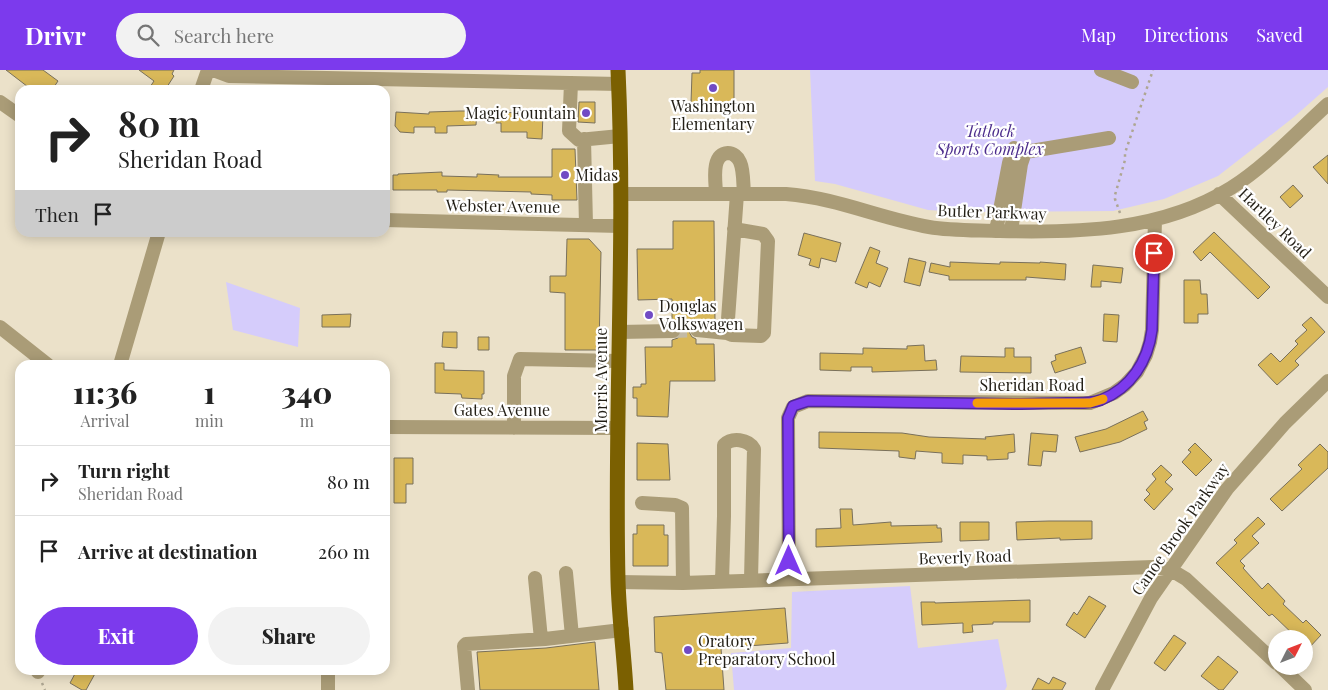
<!DOCTYPE html>
<html lang="en">
<head>
<meta charset="utf-8">
<style>
	body { margin:0; font-family:"Playfair Display",serif; background:#f2f2f2; color:#222; height:100vh; display:flex; flex-direction:column; font-size:19px; white-space:nowrap }
	* { box-sizing:border-box; margin:0 }
	p { font-size:16px; color:#767676 }
	.icon { flex:none; width:28px; height:28px; fill:none; stroke:currentColor; stroke-width:2; stroke-linecap:round; stroke-linejoin:round }
	.map { position:relative; flex:1; overflow:hidden }
	.panel { position:absolute; left:15px; top:290px; width:375px; height:315px; display:flex; flex-direction:column; background:#fff; border-radius:15px; box-shadow:0 2px 12px #0003 }
	.panel>* { flex:none }
	.banner { position:absolute; left:15px; top:15px; width:375px; height:152px; border-radius:15px; box-shadow:0 2px 12px #0003; background:#fff; color:#222; overflow:hidden }
	.needle { width:32px; rotate:48deg }
	.tools { position:absolute; left:1268px; top:560px; display:grid; gap:10px }
	.tools a { display:grid; place-items:center; width:45px; height:45px; border-radius:50%; background:#fff; box-shadow:0 2px 12px #0003; font-size:25px }
	.pin { position:absolute; display:grid; place-items:center; width:42px; height:42px; color:#fff; margin:-21px; border:2px solid #fff; border-radius:50%; box-shadow:0 1px 5px #0007 }
	.me { position:absolute; width:55px; margin:-28px; rotate:0deg; stroke-linejoin:round; filter:drop-shadow(0 0 4px #0008) }
	.turn { display:flex; align-items:center; gap:18px; height:105px; padding:0 20px; font-size:22px }
	.turn .icon { width:65px; height:65px; stroke-width:2.5 }
	.turn b { display:block; font-size:35px; line-height:42px }
	.then { display:flex; align-items:center; height:48px; padding:0 20px; background:#0003; gap:10px; font-size:19px }
	.eta { display:flex; justify-content:space-evenly; align-items:center; height:85px; text-align:center }
	.eta b { font-size:30px; font-weight:800; line-height:35px }
	.button { display:flex; gap:10px; margin-top:auto; padding:10px 20px }
	.button a { flex:1; height:58px; border-radius:30px; background:#7c3aed; color:#fff; font-size:20px; font-weight:800; line-height:58px; text-align:center }
	.button a+a { background:#f2f2f2; color:#222 }
	ul { padding:0; list-style:none }
	li { display:flex; align-items:center; gap:15px; height:70px; padding:0 20px; border-top:1px solid #e0e0e0 }
	li div { flex:1 }
	li b { display:block; font-size:19px }
	li em { font-style:normal }
	header { display:flex; align-items:center; gap:30px; box-sizing:border-box; height:70px; padding:0 25px; background:#7c3aed; color:#fff }
	header strong { font-size:24px }
	nav { display:flex; gap:28px; margin-inline-start:auto; font-size:18px }
	.search { width:350px; height:45px; background:#f2f2f2; display:flex; align-items:center; gap:12px; box-sizing:border-box; padding:0 18px; border-radius:28px; color:#767676; font-size:19px }
	.map>svg:first-child { display:block }
</style>
</head>
<body>
<header>
<strong>Drivr</strong>
<div class="search"><svg class="icon" aria-label="search" viewBox="0 0 24 24"><circle cx="10" cy="10" r="6"/><path d="M15 15l6 6"/></svg>Search here</div>
<nav><a>Map</a><a>Directions</a><a>Saved</a></nav>
</header>
<div class="map">
<svg width="1328" height="620" viewBox="0 0 1328 620">
	<rect width="100%" height="100%" fill="#ebe1c9"/>
	<path fill="#d5ccfb" d="M810,0H1328V17L1294,47L1218,106L1164,129L1113,141L960,142L928,140L835,114L815,111Z
		M226,212L300,238L298,277L233,260Z
		M910,516L918,578L998,569L1007,616L1005,620H734L731,583L791,578L792,522Z"/>
	<path fill="#d9b859" stroke="#79705b" d="M6,0H43L58,11L52,20H32Z
		M139,0H174L172,4L174,6L165,20H148L154,11Z
		M700,0H734V32L691,33L692,3H700Z
		M579,32H595V53L578,52Z
		M460,41H477L476,55L447,56V63H435V57H414V63L400,62L395,56L396,42L429,44V42Z
		M496,42L543,44L542,69L527,68V62H501V53H496Z
		M552,79H575L577,130H552V125L531,124V122L447,120V122H437V120H393V105H398V104L442,102V106L477,107V104L499,105L498,107H552Z
		M1328,85V114L1313,97Z
		M1293,115L1303,126L1290,138L1280,127Z
		M673,151H714L715,251L694,252L690,255L688,260L692,267L696,269V274H714L715,311H670L668,347L637,346V328H633V317H641V314H646L645,277H672V270L678,268L682,261L678,254L672,252V229L638,230L637,179H673Z
		M1214,162L1270,217L1258,229L1210,182L1201,191L1193,182Z
		M804,163L841,173L836,192L821,188L819,198L809,195L811,189L798,185Z
		M567,169H589L601,182L599,280H565V223L550,222V206H566Z
		M870,177L880,181L876,193L888,198L880,217L869,212L867,218L855,213Z
		M909,188L926,192L920,216L904,212Z
		M950,192L1000,194V192L1040,193V192L1066,194L1065,210L1026,207V210H949V206L929,202L931,193L950,197Z
		M1093,195L1123,198L1121,213L1101,211V217H1091Z
		M1184,210H1200L1201,224H1207L1208,244H1198V253H1184Z
		M351,244L350,257H322V245Z
		M1104,244L1119,245L1117,272L1103,271Z
		M1311,247L1325,262L1295,291L1299,295L1277,315L1258,295L1271,283L1280,292L1298,274L1295,271L1307,260L1302,255Z
		M443,262H457V278L442,277Z
		M478,267H489V280H478Z
		M924,275L925,291L936,290L937,300L872,302V297H851V301L820,300V283L863,284V278L907,279V276Z
		M1081,277L1086,293L1055,303L1051,292L1056,290L1055,285Z
		M1005,278H1014V287H1031V303L960,302L961,286L1005,287Z
		M435,293H444V300L484,301V324H482V329L462,328L461,324L435,323Z
		M1143,341L1148,350L1144,352L1147,359L1120,372L1080,382L1075,367L1106,359Z
		M819,362L902,363L929,367L986,369L985,367L1014,364L1015,382L1008,383V389L987,390V386L963,385V394L942,393V383L916,381L915,389L899,387V381L819,378Z
		M1031,363L1058,365L1056,382L1043,381L1041,396L1028,395Z
		M637,373L668,374L670,410H637Z
		M1195,373L1212,390L1196,406L1182,392L1191,382L1188,380Z
		M1320,374L1328,382V398L1282,441L1270,429L1302,399L1298,395Z
		M394,388H413V414H406V433H394Z
		M1161,395L1172,405L1165,412L1173,419L1154,440L1144,430L1150,424L1146,420L1156,409L1152,404Z
		M840,439H852L853,455L891,452V456L937,455V458H941L942,472L816,477V459L841,458Z
		M1258,447L1265,454L1252,466L1259,473L1240,491L1245,496L1243,498L1262,519L1268,513L1285,531L1283,534L1303,553L1306,550L1321,565L1308,579L1304,574V569H1298L1272,544L1269,546L1216,493L1237,473L1234,470Z
		M1049,451H1092V469L1060,470V468L1017,470L1016,452Z
		M960,452H989V470L960,471Z
		M637,455H664V465H668V496H633V464H637Z
		M1089,526L1106,536L1085,568L1066,555L1074,542L1077,545Z
		M1030,530V552H993V554L972,555L973,562L963,563V553L922,555L921,532H935V533Z
		M785,538L788,573L721,578L724,620H666L662,583L655,582L654,547Z
		M1174,565L1186,573L1165,601L1154,593Z
		M595,572L599,620H480L477,582L546,578Z
		M1218,586L1238,602L1223,620H1219L1201,606Z
		M77,600H97L86,620H82L70,613Z
		M1053,607L1066,613L1062,620H1032L1038,608L1049,614Z"/>
	<g fill="none" stroke-linecap="round" stroke-linejoin="round">
		<path stroke="#c3baa5" stroke-width="14" stroke-dasharray="14 7" stroke-linecap="butt" d="M673,261L697,260"/>
		<path stroke="#aea692" stroke-width="2.5" stroke-dasharray="2.5 4" stroke-linecap="butt" d="M1120,143L1115,129V125L1125,90V83L1153,0
			M42,613L45,620"/>
		<path stroke="#aa9c77" stroke-width="14" d="M213,0L229,6L619,14
			M1101,0L1132,12
			M571,13L569,61L579,70L620,66
			M201,20L208,0
			M0,32L20,46
			M584,69L586,155
			M621,124H786C837,128 879,148 929,157C952,161 977,160 1000,161C1079,163 1162,161 1231,118C1267,95 1297,62 1328,34
			M716,124C716,113 710,84 728,83C733,83 738,87 740,92C744,101 743,114 744,124
			M1219,124L1328,227
			M385,150L620,156
			M996,161L1009,93L1014,78L1025,82L1109,68
			M1011,161L1021,94L1025,82
			M0,257L48,295
			M697,260L727,263L732,265L761,266L764,263L768,171L763,164L734,159
			M619,262L673,261
			M727,263L737,124
			M120,295L159,162
			M385,357L618,358
			M514,358V306L520,289L618,291
			M642,433L675,435L682,438L683,513
			M566,503L572,566
			M535,508L541,569
			M789,509L788,348L793,337L808,331L1090,333L1114,323L1125,315L1137,302L1146,285L1150,272L1152,260L1155,150
			M722,511L724,446V375C732,367 748,369 754,379L751,510
			M618,512L683,513L1153,497L1171,500L1186,509L1276,593
			M1280,596L1305,620
			M38,602V600
			M328,620V600
			M468,620L464,576L466,574L545,569L622,560
			M1102,620L1151,528L1227,419L1285,353L1328,311"/>
		<path stroke="#7b6001" stroke-width="15" d="M618,0C626,170 614,340 618,511C619,547 624,584 626,620"/>
	</g>
	<g fill="none" stroke-linecap="round" stroke-linejoin="round">
		<defs>
			<path id="route" d="M789,491L788,348L793,336L808,331C877,332 945,333 1014,334C1032,334 1049,333 1067,333C1079,333 1090,334 1101,330C1131,318 1148,291 1152,260L1154,183"/>
		</defs>
		<use href="#route" stroke="#51269a" stroke-width="12"/>
		<use href="#route" stroke="#7c3aed" stroke-width="9"/>
		<path stroke="#f59e0b" stroke-width="9" d="M977,333H1090L1103,329"/>
	</g>
	<g fill="#714bc4" stroke="#fff" stroke-width="2">
		<circle cx="713" cy="18" r="5"/>
		<circle cx="586" cy="43" r="5"/>
		<circle cx="565" cy="105" r="5"/>
		<circle cx="649" cy="245" r="5"/>
		<circle cx="688" cy="580" r="5"/>
	</g>
	<g text-anchor="middle" stroke-width="4.5" stroke-linejoin="round" paint-order="stroke">
		<g font-size="16" fill="#231f16" stroke="#fff" text-anchor="start">
			<text x="713" y="42" text-anchor="middle">Washington<tspan x="713" dy="18">Elementary</tspan></text>
			<text x="576" y="49" text-anchor="end">Magic Fountain</text>
			<text x="575" y="111">Midas</text>
			<text x="659" y="242">Douglas<tspan x="659" dy="18">Volkswagen</tspan></text>
			<text x="698" y="577">Oratory<tspan x="698" dy="18">Preparatory School</tspan></text>
		</g>
		<g font-size="16" font-style="italic" fill="#4c2d8c" stroke="#fff">
			<text x="990" y="67">Tatlock<tspan x="990" dy="18">Sports Complex</tspan></text>
		</g>
		<g font-size="16" fill="#231f16" stroke="#fff">
			<text transform="translate(503 136) rotate(1)" y="6">Webster Avenue</text>
			<text transform="translate(992 142) rotate(2)" y="6">Butler Parkway</text>
			<text transform="translate(1275 153) rotate(44)" y="6">Hartley Road</text>
			<text transform="translate(601 310) rotate(-90)" y="6">Morris Avenue</text>
			<text x="1032" y="321">Sheridan Road</text>
			<text x="502" y="346">Gates Avenue</text>
			<text transform="translate(1180 459) rotate(-55)" y="6">Canoe Brook Parkway</text>
			<text transform="translate(965 487) rotate(-2)" y="6">Beverly Road</text>
		</g>
	</g>
</svg>
<div class="tools">
<a><svg class="needle" viewBox="-14 -14 28 28"><path d="M0-13l5 13h-10z" fill="#e53935"/><path d="M0 13l5-13h-10z" fill="#767676"/></svg></a>
</div>
<div class="pin" style="left:1154px;top:183px;background:#d93025"><svg class="icon" aria-label="arrive" viewBox="0 0 24 24"><path d="M6 21V4h12l-3 4 3 4H6"/></svg></div>
<svg class="me" style="left:789px;top:491px" viewBox="-20 -20 40 40"><path d="M0-17L14 15 0 8-14 15z" fill="#7c3aed" stroke="#fff" stroke-width="4"/></svg>
<div class="banner">
<div class="turn"><svg class="icon" aria-label="right" viewBox="0 0 24 24"><path d="M7 20v-9h11M14 6l5 5-5 5"/></svg><div><b>80 m</b>Sheridan Road</div></div>
<div class="then">Then<svg class="icon" aria-label="arrive" viewBox="0 0 24 24"><path d="M6 21V4h12l-3 4 3 4H6"/></svg></div>
</div>
<section class="panel">
<div class="eta">
<div><b>11:36</b><p>Arrival</p></div>
<div><b>1</b><p>min</p></div>
<div><b>340</b><p>m</p></div>
</div>
<ul>
<li><svg class="icon" aria-label="right" viewBox="0 0 24 24"><path d="M7 20v-9h11M14 6l5 5-5 5"/></svg><div><b>Turn right</b><p>Sheridan Road</p></div><em>80 m</em></li>
<li><svg class="icon" aria-label="arrive" viewBox="0 0 24 24"><path d="M6 21V4h12l-3 4 3 4H6"/></svg><div><b>Arrive at destination</b></div><em>260 m</em></li>
</ul>
<div class="button"><a>Exit</a><a>Share</a></div>
</section>
</div>
</body>
</html>
